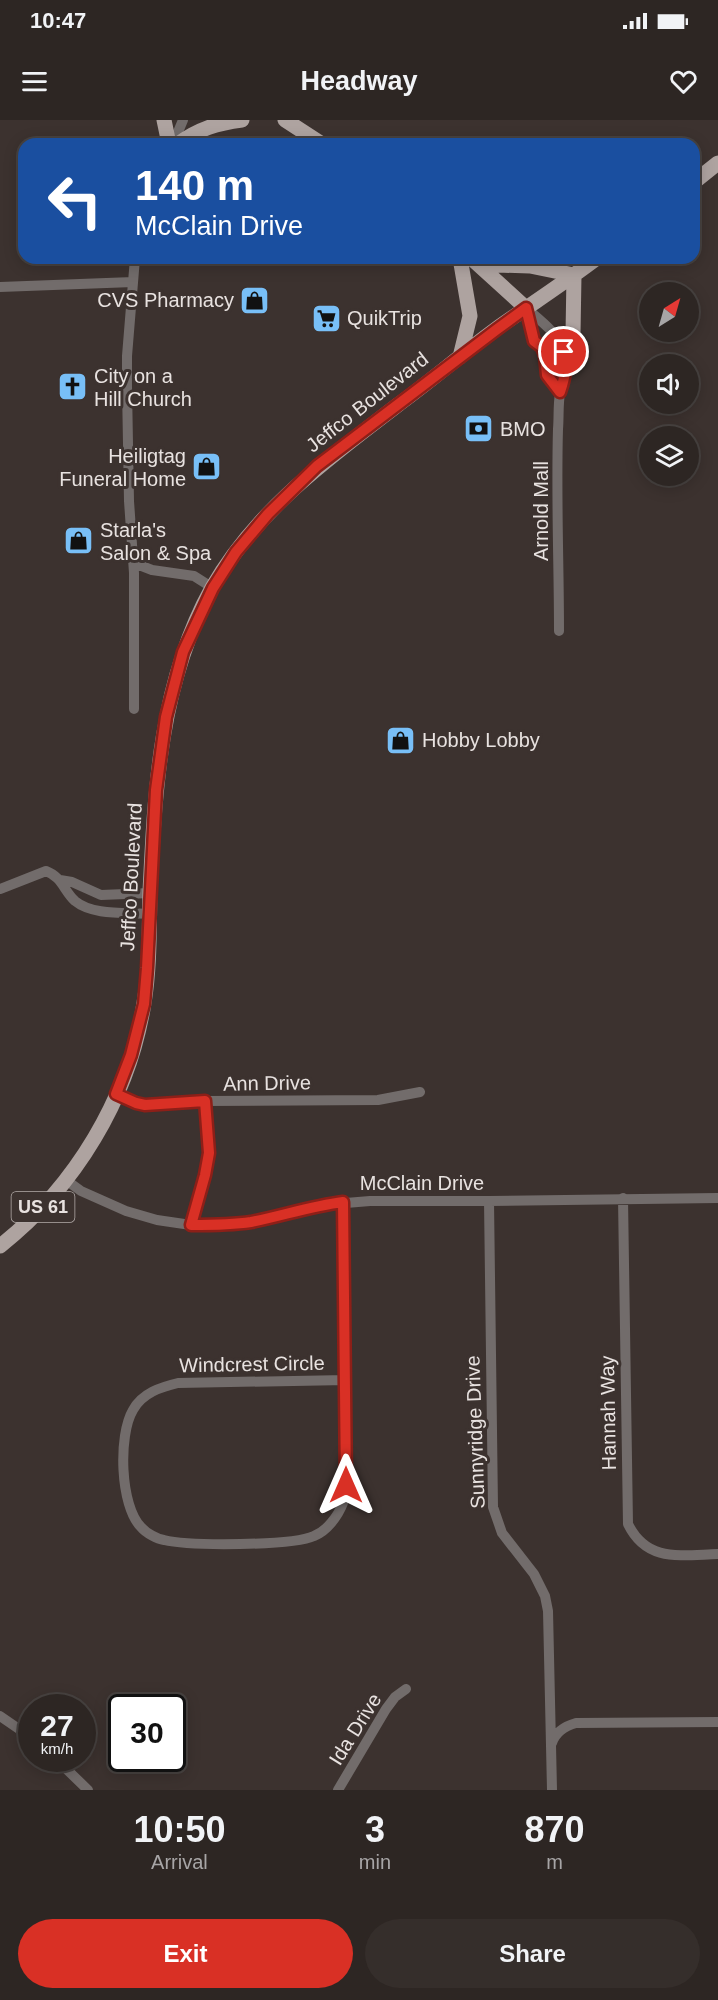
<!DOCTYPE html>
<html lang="en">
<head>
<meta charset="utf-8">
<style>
	body { margin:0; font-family:Arial,sans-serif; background:#352e2b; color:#f1f3f6; height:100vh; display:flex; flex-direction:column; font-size:22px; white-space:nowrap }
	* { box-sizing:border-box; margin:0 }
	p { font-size:20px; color:#a7a5a6 }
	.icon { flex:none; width:33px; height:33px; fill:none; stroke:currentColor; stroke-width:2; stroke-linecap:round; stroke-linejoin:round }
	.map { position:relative; height:1670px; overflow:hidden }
	.panel { display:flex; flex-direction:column; background:#2d2623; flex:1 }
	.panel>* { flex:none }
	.hud { position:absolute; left:18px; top:18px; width:682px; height:126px; border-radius:18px; box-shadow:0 3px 15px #0003,0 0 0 2px #484341; background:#1a4fa0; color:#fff; overflow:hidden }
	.needle { width:39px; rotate:37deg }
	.fabs { position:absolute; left:639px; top:162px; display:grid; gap:12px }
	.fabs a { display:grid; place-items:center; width:60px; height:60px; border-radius:50%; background:#2d2623; box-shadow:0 3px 15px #0003,0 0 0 2px #484341; font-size:30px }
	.speed { position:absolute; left:18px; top:1574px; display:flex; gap:12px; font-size:30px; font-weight:700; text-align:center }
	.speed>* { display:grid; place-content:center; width:78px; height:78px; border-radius:50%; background:#2d2623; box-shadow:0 3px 15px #0003,0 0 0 2px #484341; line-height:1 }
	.speed small { font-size:15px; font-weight:400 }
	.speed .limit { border:3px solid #111; border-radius:9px; background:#fff; color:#111 }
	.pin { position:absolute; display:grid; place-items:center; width:51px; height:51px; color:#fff; margin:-26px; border:3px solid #fff; border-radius:50%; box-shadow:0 2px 6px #0007 }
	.me { position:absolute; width:66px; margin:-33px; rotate:0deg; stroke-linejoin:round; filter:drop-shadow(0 0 4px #0008) }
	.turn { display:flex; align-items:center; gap:21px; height:126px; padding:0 18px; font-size:27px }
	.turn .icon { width:78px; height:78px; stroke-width:2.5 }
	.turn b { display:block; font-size:42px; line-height:51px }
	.eta { display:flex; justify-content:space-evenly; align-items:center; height:102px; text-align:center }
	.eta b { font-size:36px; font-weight:800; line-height:42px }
	.cta { display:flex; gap:12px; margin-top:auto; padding:12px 18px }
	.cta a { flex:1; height:69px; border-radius:36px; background:#d93025; color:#fff; font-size:24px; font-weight:800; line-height:69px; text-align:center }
	.cta a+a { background:#352e2b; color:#f1f3f6 }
	.status { display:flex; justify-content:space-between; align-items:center; height:42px; padding:0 30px; background:#2d2623; direction:ltr }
	.status svg { height:16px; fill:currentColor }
	header { display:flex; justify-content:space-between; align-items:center; height:78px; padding:0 18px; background:#2d2623; font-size:27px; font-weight:800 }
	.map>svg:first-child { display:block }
</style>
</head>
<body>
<div class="status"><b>10:47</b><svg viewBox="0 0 49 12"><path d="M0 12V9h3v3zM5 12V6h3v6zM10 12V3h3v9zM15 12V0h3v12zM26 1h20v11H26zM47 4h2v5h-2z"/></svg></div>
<header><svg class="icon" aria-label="menu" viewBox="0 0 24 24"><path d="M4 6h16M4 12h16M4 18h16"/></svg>Headway<svg class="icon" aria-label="heart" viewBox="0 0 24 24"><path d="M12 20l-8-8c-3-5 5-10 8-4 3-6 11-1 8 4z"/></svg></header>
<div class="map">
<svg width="718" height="1670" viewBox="0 0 718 1670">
	<rect width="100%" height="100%" fill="#3c322f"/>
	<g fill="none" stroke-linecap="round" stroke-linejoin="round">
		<path stroke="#726c6b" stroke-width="10" d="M173,24L183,0
			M0,167L133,162
			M526,188C541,201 559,214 565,233C570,250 562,257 560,273C558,285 559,297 558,309C556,376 559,444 559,511
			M527,189L534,221L542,227L545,236L547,255L560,272
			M134,443L152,450L194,456L213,468
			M134,589V453L129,381L127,267V236L135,138
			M60,760L72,762L101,775L150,773
			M0,769L46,751C62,757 64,771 75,781C93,796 127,792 150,794
			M116,974L136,983L154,985L205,981L378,980L420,972
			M66,1060L81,1071L126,1091L157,1100L191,1105H222L251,1102L322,1085L370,1081H489L718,1078
			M623,1078L628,1404C647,1443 681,1435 718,1434
			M489,1081L493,1387L502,1413L534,1454L545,1476L548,1491L552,1670
			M343,1082C344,1155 345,1228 346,1301C346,1325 350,1361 343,1383C338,1396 327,1411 314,1416C293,1426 188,1426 164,1420C157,1419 146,1413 141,1407C120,1386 118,1315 133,1290C142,1273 161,1267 178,1263L346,1260
			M191,1105L205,1055L209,1033L205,981
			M0,1596L32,1618
			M552,1623C556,1611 565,1606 576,1603L718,1602
			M55,1638L88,1670
			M338,1670L386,1589L395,1577L406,1569"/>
		<path stroke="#aea3a0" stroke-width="15" d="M164,0L169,24
			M285,0L322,24
			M178,24C198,9 218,3 242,0
			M694,62L718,43
			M471,138L526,188
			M482,138L498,145L530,146L574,155L573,214L565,232
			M460,237L470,196L460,138
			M0,1126C75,1067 129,978 144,883C150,846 149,809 150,772C155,668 160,562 212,468C257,389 329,338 399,284C432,260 463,233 496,209C530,185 564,163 597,138"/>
	</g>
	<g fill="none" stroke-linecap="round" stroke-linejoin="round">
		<defs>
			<path id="route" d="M346,1365L343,1082C311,1086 282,1096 251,1102C231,1105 211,1105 191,1105L205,1055L209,1033L205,981L145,985L136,983L116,974L131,935L144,884L147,848L156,670L166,597L183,532L213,468L236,432L268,394L317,346L496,210L526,188L534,221L542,227L545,236L547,255L560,272C565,257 567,247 564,232"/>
		</defs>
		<use href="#route" stroke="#8d1f18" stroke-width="15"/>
		<use href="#route" stroke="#d93025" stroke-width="10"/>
	</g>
	<defs>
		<symbol id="shop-square" viewBox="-11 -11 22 22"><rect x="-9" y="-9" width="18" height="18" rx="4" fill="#78bff7" stroke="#3c322f"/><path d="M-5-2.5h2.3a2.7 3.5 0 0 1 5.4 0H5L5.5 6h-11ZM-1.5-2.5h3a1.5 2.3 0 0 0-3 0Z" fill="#111"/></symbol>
		<symbol id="supermarket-square" viewBox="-11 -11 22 22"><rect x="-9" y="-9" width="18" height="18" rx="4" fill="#78bff7" stroke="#3c322f"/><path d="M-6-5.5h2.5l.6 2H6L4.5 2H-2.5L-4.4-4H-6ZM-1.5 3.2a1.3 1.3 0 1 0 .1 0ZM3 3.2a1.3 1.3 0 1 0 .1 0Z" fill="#111"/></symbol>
		<symbol id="church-square" viewBox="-11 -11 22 22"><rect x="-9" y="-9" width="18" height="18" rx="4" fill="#78bff7" stroke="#3c322f"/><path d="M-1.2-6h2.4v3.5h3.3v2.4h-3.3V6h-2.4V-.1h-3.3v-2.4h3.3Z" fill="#111"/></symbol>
		<symbol id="bank-square" viewBox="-11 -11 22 22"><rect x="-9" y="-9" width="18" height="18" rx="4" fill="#78bff7" stroke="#3c322f"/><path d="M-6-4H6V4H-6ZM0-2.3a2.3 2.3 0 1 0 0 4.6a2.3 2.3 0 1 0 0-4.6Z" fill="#111"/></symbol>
	</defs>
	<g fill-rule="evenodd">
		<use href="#shop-square" x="238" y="164" width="33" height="33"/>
		<use href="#supermarket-square" x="310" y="182" width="33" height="33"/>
		<use href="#church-square" x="56" y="250" width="33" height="33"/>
		<use href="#bank-square" x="462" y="292" width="33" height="33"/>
		<use href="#shop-square" x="190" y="330" width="33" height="33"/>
		<use href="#shop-square" x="62" y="404" width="33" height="33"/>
		<use href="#shop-square" x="384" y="604" width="33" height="33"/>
	</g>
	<g text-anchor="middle" stroke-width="6" stroke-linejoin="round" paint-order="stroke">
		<rect fill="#3c322f" stroke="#b4adab" stroke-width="1.5" x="11.5" y="1072" width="63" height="30" rx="4.5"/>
		<g font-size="18" font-weight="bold" fill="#e8e2e0">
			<text x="43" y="1093">US 61</text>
		</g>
		<g font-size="20" fill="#e8e2e0" stroke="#3c322f" text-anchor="start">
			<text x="234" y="187" text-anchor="end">CVS Pharmacy</text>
			<text x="347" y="205">QuikTrip</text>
			<text x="94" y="263">City on a<tspan x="94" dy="23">Hill Church</tspan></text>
			<text x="500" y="316">BMO</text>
			<text x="186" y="343" text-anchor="end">Heiligtag<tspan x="186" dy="23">Funeral Home</tspan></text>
			<text x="100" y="417">Starla's<tspan x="100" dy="23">Salon &amp; Spa</tspan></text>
			<text x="422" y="627">Hobby Lobby</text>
		</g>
		<g font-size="20" fill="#e8e2e0" stroke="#3c322f">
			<text transform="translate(367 282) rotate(-38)" y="7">Jeffco Boulevard</text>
			<text transform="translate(541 391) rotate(-90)" y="7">Arnold Mall</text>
			<text transform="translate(131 757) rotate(-87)" y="7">Jeffco Boulevard</text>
			<text transform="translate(267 963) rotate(-1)" y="7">Ann Drive</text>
			<text x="422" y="1070">McClain Drive</text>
			<text transform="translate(252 1244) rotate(-1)" y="7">Windcrest Circle</text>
			<text transform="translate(608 1293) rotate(-91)" y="7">Hannah Way</text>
			<text transform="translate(475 1312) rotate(-92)" y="7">Sunnyridge Drive</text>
			<text transform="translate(355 1609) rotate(-58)" y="7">Ida Drive</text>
		</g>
	</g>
</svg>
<div class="fabs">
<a><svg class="needle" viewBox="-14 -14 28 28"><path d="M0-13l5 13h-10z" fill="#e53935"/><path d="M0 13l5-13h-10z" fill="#a7a5a6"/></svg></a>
<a><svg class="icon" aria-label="sound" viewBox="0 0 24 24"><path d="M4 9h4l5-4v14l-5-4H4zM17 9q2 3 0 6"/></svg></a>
<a><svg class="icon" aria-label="layers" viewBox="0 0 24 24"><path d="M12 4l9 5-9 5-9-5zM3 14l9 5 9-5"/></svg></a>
</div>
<div class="speed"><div>27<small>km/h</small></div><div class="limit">30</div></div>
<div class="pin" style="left:564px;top:232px;background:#d93025"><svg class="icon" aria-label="arrive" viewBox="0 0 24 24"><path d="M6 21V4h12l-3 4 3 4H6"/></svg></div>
<svg class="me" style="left:346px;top:1365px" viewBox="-20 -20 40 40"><path d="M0-17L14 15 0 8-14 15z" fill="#d93025" stroke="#fff" stroke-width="4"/></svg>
<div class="hud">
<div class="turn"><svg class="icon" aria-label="left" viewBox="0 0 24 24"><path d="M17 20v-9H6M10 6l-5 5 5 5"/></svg><div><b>140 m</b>McClain Drive</div></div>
</div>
</div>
<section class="panel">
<div class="eta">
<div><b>10:50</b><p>Arrival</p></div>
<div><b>3</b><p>min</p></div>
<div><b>870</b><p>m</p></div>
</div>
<div class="cta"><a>Exit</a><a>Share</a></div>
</section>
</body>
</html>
